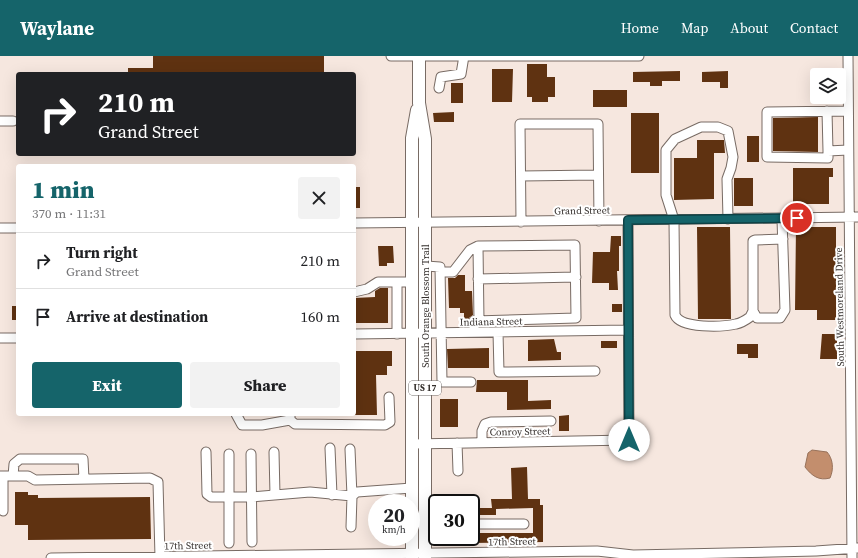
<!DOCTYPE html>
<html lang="en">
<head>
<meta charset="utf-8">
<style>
	body { margin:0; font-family:"Source Serif 4",serif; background:#f2f2f2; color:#202124; height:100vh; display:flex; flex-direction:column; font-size:15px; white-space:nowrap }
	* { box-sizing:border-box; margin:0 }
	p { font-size:13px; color:#757577 }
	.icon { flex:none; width:22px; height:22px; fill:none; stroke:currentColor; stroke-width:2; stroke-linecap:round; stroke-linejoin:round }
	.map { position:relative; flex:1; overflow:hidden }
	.details { position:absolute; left:16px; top:108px; width:340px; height:252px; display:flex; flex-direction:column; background:#fff; border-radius:4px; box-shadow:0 4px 16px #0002 }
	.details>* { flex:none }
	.guide { position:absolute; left:16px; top:16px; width:340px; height:84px; border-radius:4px; box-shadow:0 4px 16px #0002; background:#202124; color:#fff; overflow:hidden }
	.tools { position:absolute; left:810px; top:12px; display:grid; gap:8px }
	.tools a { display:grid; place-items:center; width:36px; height:36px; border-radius:4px; background:#fff; box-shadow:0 4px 16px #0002; font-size:20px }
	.speed { position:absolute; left:368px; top:438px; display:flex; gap:8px; font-size:20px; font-weight:700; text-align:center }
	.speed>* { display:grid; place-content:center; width:52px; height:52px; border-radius:50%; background:#fff; box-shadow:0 4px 16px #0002; line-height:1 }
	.speed small { font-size:10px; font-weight:400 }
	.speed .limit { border:2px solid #111; border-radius:6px; background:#fff; color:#111 }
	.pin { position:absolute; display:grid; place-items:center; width:34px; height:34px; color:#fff; margin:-17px; border:2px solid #fff; border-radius:50%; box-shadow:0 1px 4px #0007 }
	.me { position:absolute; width:44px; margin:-22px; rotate:0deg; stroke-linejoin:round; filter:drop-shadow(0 0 3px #0008) }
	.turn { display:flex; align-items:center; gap:14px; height:84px; padding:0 16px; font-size:18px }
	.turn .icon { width:52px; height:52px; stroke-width:2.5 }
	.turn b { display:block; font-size:28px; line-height:34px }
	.round { display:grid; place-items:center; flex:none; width:42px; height:42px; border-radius:4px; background:#f2f2f2 }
	.summary { display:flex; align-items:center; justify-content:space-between; height:68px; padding:0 16px }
	h1 { font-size:24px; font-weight:800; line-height:30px; color:#15646a }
	.primary-button { display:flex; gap:8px; margin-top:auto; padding:8px 16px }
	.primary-button a { flex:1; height:46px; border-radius:4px; background:#15646a; color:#fff; font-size:16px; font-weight:800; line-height:46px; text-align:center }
	.primary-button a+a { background:#f2f2f2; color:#202124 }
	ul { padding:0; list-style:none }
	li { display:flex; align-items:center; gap:12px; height:56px; padding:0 16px; border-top:1px solid #e0e0e0 }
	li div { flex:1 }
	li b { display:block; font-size:15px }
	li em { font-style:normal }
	header { display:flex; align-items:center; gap:24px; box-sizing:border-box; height:56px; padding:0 20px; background:#15646a; color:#fff }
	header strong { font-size:19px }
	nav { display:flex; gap:22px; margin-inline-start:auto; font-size:14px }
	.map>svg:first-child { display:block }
</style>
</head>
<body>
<header>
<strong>Waylane</strong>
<nav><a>Home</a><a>Map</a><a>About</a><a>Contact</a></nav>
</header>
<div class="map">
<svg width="858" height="502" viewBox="0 0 858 502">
	<rect width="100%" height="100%" fill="#f6e7df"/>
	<path fill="#c38e6d" stroke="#98725a" d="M812,394L827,396C833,403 834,413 830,422C819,425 812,420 805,411L808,397Z"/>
	<path fill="#5f3211" d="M153,0H324V18H128V12H153Z
		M527,8H547V21H555V41H548V46H532V41H527Z
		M492,13H513L512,46H492Z
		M680,15V25H662V30H650V26H633V16Z
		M728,15V32H720V26H702V16Z
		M451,27H463V47H451Z
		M593,34H627V51H593Z
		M454,56V66H434L433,57Z
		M631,57H659V117H631Z
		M818,61V96L773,95V62Z
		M747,80H759V106H747Z
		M697,84H724L725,97H714V143L674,144V102H697Z
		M793,112H833V121H829V148H793Z
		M734,122H753V150H734Z
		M354,131H360V152H354Z
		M697,171H730L731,263H698Z
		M796,171H836V264H817V254H795Z
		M611,180H621V190H619V215H617L618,234H609V227H592L593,196H610Z
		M378,190H393L394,207H387V210H379Z
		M458,219H465V235H472L473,259L469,262L468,267H464V257H460V252H449L448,222H455Z
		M380,232H388V267H354V242L375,241V235Z
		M612,248H622V256H612Z
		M12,250H18V264H12Z
		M822,278H837V303H820Z
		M554,283L557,296H561V304L528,305V284Z
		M601,285H617V292H601Z
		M737,288H758V302H748V298H737Z
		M489,292V312H448L447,293Z
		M354,295H392V310H387V319H376L377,359H354Z
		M477,324H528V345L551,344V353L507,354V336H476Z
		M440,343H458V371H440Z
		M569,359V375H559V360Z
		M527,411L528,443H540V449H543V486L470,487L471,477H533V452L496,453V459H471V452H492L491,443H512L511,412Z
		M15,436H28V439H38V442L150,441L151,483L28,484V469H15Z"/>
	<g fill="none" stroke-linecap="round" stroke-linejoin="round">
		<defs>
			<path id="minor" d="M391,0H639
				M848,0L852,502
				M439,32L441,21L461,18L464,0
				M827,55L828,95
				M848,55L767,56V101L828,102V95L848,94
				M0,65H13
				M521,120L598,119
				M728,163L727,123L731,112L733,101L728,75L718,71H701L675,83L666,94V139L674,164L675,259C681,273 723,271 736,268C741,267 746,264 750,261L753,255
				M782,163L785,254L780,262H757L753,255V185L755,184L783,183
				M521,166L520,68H598L599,165
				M354,167L858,161
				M0,172H18
				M478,190L479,265
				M426,210L440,211L442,326H471
				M440,216H453L470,194L478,190L575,189L576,262L474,265V276
				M478,223L576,221
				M354,236L367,233L378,226H412
				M498,276L499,316L595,315
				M354,278L628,274
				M397,278V226
				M0,282H18
				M236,358L242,369H262L290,364
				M290,358V364L295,368L385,369L390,366L389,341
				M482,386V375L485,368L491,366L551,365
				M457,387L458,415
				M412,388L629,384L628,164
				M330,392L332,439
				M350,393L352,440L351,471
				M206,396L207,438L211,441H251L310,436L352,440L357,436L412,432
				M274,396L275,439
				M251,398L252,486
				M0,420H28L35,424L150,422L158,426L160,501
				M13,420L14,408L20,403H83L84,423
				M3,455V420
				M471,468H524
				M425,478H437
				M229,487V398
				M51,502L597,495L633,499L816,495L858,492"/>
			<path id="major" d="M419,0V47L425,83V502
				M412,502V82L417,54"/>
		</defs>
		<use href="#minor" stroke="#786b64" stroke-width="11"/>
		<use href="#major" stroke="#786b64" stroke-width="14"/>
		<use href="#minor" stroke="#fff" stroke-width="9"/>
		<use href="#major" stroke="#fff" stroke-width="12"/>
	</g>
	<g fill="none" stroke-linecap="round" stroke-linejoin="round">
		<defs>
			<path id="route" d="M629,384L628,164L797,162"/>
		</defs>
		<use href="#route" stroke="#0e4145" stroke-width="10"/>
		<use href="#route" stroke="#15646a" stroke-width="7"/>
	</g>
	<g text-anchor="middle" stroke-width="4" stroke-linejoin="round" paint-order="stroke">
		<rect fill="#fff" stroke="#716d6b" stroke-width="1" x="409" y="325" width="32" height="14" rx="3"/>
		<g font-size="9" font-weight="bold" fill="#342f2c">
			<text x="425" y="335">US 17</text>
		</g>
		<g font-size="10" fill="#342f2c" stroke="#fff">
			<text transform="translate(582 154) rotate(-1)" y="4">Grand Street</text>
			<text transform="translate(425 250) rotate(-90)" y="4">South Orange Blossom Trail</text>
			<text transform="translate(839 251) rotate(-91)" y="4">South Westmoreland Drive</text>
			<text transform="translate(491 265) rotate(-1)" y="4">Indiana Street</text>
			<text transform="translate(520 375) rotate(-1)" y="4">Conroy Street</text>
			<text transform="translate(512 485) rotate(-1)" y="4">17th Street</text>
			<text transform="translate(188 489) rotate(-1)" y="4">17th Street</text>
		</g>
	</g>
</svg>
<div class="tools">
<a><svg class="icon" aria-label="layers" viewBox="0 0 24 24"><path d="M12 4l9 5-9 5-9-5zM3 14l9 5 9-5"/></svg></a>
</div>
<div class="speed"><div>20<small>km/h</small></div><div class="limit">30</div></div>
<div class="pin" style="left:797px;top:162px;background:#d93025"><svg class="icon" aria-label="arrive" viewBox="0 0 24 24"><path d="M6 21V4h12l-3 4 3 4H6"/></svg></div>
<svg class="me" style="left:629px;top:384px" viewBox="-20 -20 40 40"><circle r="19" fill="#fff"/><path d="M0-13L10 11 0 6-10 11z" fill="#15646a"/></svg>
<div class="guide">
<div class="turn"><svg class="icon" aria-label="right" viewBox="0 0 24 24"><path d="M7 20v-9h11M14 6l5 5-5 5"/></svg><div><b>210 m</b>Grand Street</div></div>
</div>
<section class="details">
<div class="summary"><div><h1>1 min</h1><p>370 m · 11:31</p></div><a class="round"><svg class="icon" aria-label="close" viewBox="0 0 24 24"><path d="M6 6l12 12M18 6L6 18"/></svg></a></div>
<ul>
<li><svg class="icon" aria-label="right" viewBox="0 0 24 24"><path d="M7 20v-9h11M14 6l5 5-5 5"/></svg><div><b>Turn right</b><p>Grand Street</p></div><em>210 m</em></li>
<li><svg class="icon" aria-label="arrive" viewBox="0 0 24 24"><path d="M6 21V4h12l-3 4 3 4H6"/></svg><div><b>Arrive at destination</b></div><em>160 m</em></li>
</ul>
<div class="primary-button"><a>Exit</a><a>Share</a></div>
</section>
</div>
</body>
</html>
